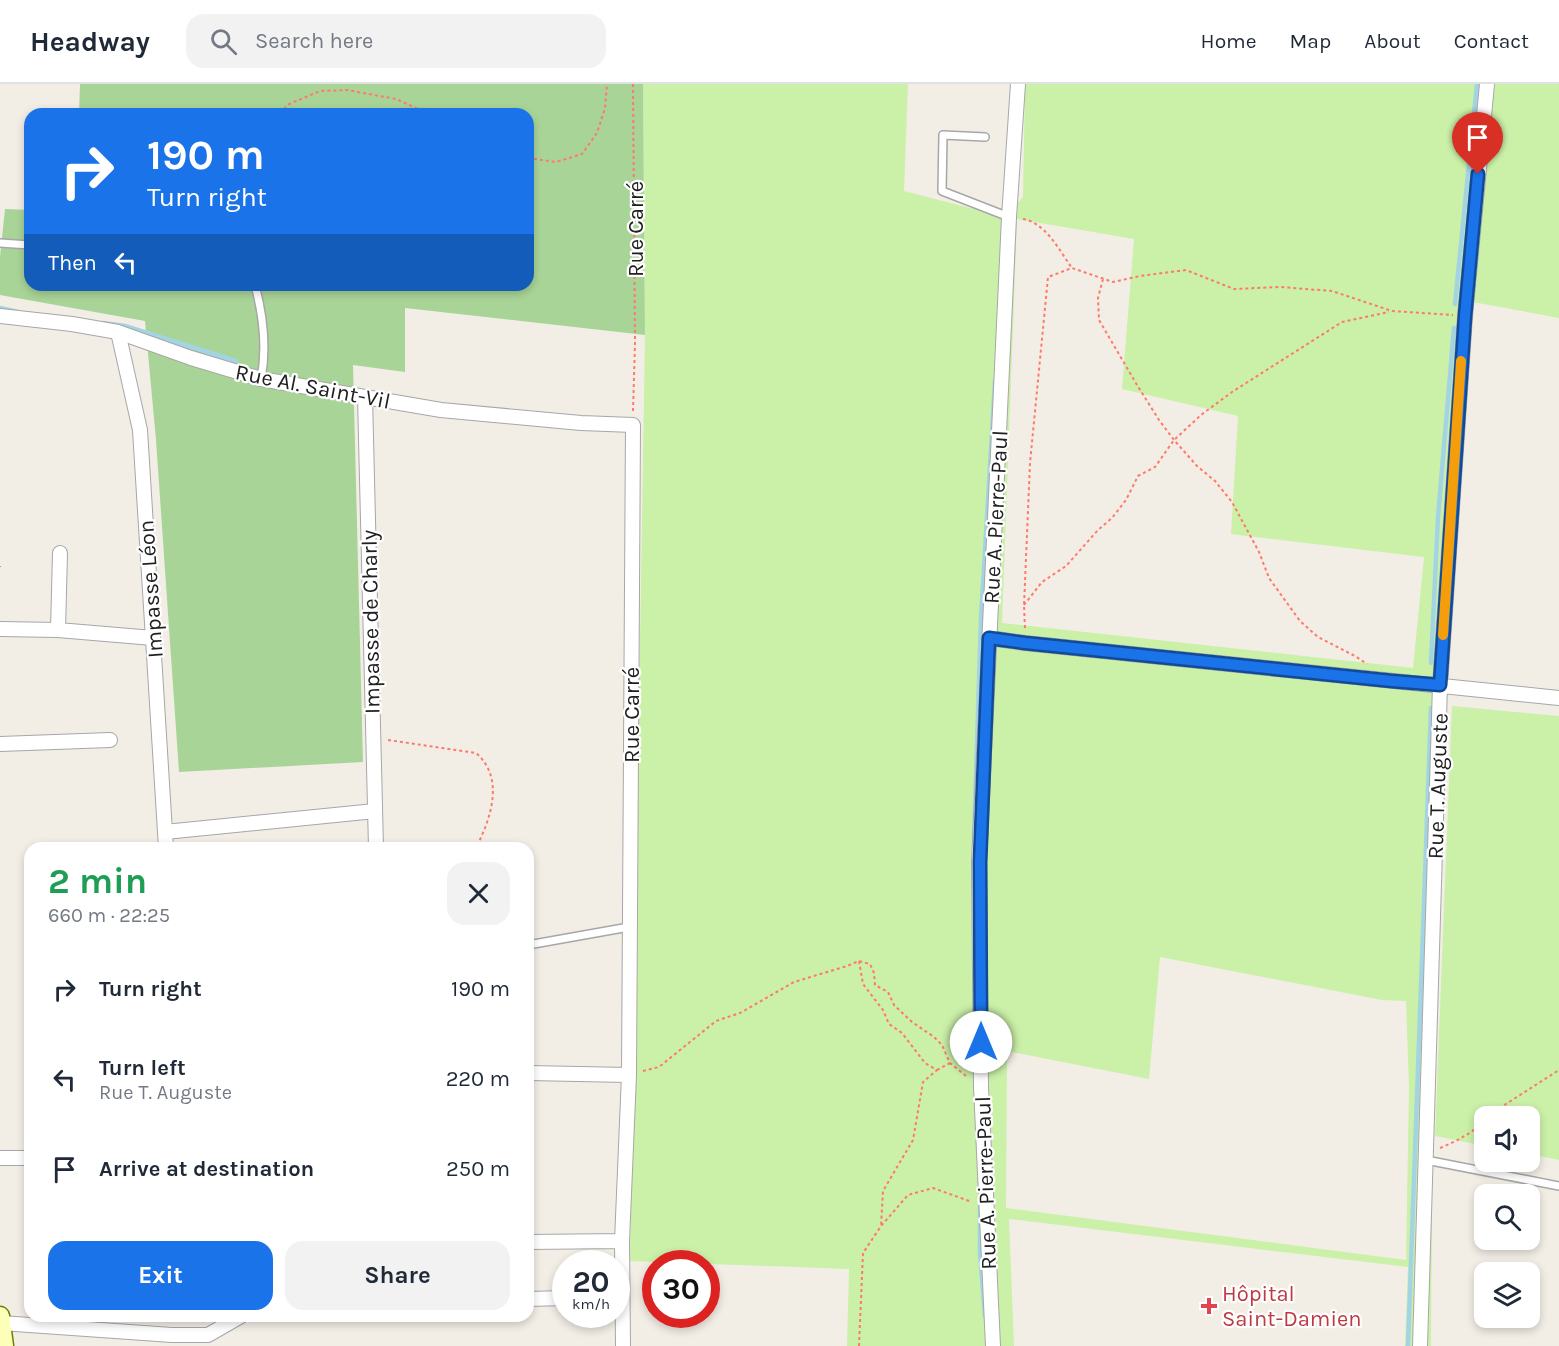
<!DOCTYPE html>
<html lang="en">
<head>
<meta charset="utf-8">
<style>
	body { margin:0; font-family:Karla,sans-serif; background:#f2f2f3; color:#1f2937; height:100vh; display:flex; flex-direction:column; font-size:22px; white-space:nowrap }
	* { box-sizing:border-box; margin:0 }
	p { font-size:20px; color:#747a83 }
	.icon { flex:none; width:33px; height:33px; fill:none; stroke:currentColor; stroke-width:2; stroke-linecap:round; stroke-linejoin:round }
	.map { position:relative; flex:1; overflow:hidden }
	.side { position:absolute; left:24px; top:758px; width:510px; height:480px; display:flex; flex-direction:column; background:#fff; border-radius:18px; box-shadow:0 3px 9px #0003 }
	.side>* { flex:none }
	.banner { position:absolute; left:24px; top:24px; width:510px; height:183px; border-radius:18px; box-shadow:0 3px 9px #0003; background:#1a73e8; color:#fff; overflow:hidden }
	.tools { position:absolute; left:1474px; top:1022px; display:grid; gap:12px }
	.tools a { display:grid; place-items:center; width:66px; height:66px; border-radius:12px; background:#fff; box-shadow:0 3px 9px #0003; font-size:30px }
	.speed { position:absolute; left:552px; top:1166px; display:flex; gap:12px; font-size:30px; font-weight:700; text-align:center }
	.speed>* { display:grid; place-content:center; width:78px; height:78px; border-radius:50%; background:#fff; box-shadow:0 3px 9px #0003; line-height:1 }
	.speed small { font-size:15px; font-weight:400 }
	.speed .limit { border:9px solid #d22; background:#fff; color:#111 }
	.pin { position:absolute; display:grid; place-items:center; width:51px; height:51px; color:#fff; margin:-62px -26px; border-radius:50% 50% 50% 0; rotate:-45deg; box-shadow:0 0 6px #0007 }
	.pin .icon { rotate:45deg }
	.me { position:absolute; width:66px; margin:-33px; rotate:0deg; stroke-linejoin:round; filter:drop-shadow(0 0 4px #0008) }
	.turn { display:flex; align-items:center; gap:21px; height:126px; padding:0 24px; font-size:27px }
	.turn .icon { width:78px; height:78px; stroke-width:2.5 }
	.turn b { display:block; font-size:42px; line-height:51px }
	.then { display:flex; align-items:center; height:57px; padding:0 24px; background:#0003; gap:12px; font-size:22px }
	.round { display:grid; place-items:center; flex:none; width:63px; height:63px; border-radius:18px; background:#f2f2f3 }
	.summary { display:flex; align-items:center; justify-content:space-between; height:102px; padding:0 24px }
	h1 { font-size:36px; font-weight:700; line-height:45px; color:#1e9e55 }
	.cta { display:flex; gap:12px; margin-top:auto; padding:12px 24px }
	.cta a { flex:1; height:69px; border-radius:18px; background:#1a73e8; color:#fff; font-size:24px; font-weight:700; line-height:69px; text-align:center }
	.cta a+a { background:#f2f2f3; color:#1f2937 }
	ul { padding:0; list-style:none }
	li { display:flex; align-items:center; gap:18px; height:90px; padding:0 24px }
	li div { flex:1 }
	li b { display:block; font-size:22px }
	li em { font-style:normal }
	header { display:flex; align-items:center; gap:36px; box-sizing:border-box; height:84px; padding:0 30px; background:#fff; border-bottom:2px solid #e0e1e3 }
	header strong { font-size:28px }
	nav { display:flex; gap:33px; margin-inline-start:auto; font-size:21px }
	.search { width:420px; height:54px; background:#f2f2f3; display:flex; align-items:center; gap:15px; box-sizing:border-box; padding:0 21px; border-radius:18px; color:#747a83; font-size:22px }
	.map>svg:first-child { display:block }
</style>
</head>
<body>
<header>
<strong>Headway</strong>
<div class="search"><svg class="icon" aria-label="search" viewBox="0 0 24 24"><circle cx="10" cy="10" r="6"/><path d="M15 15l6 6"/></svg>Search here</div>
<nav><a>Home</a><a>Map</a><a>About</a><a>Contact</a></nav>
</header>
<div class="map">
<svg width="1559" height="1262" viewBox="0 0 1559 1262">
	<rect width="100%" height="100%" fill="#f2eee6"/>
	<path fill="#cbf0a8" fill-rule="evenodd" d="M643,0H908L904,107L974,125L1013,124L1023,113L1025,0H1559V234L1473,218L1466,274L1434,829L1431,1262H1405L1408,1183L1009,1135L1014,1262H847L849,1185L630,1177L645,251ZM1017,135L1134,155L1122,305L1238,332L1231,450L1424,473L1413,584L1002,539ZM1160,873L1382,916L1406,917L1409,1004L1406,1176L1006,1124L1007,967L1149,995Z
		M1452,622L1559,632V1076L1530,1070V1032H1485V1062L1435,1052Z"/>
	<path fill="#a9d497" d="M80,0H643L645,251L405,224V288L353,281L363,678L179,688L156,356L145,237L0,211V173L5,125L30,126V201H528V30H79Z"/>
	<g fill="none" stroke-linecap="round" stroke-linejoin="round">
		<path stroke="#a3d4e3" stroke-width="4.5" d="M1455,220L1477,0
			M0,224L18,228
			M103,239L125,242L236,277
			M1431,579L1438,433L1454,244
			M974,753L981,535L995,297
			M980,1121V1169L985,1232
			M1408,1262L1431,624"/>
		<defs>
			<path id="lane" d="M985,53L943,51L942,107L1009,133
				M0,159L30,161
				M255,201C263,231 267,264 261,295
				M528,861L629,843
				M1426,1076L1559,1102"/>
			<path id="street" d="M0,232L72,240L118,248L191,274L261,295L365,313L441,326L581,339L633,341L629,991L622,1157L623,1262
				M118,248L140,346L166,764
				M365,313L376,764
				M0,545L58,546L153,554
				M58,546L60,469
				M989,554L1025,559L1559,614
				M0,660L110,656
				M165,748L375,727
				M528,989L629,991
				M0,1074H30
				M528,1158L622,1157
				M528,1215L566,1214
				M1,1239L172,1251H208L241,1232
				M993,1262L981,1003L979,778L1009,133L1018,0
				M1420,1262L1440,601L1465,232L1487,0"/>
			<path id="secondary" d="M0,1232L4,1262"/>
		</defs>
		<use href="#lane" stroke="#a7a7a7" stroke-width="10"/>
		<use href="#street" stroke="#a7a7a7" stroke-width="16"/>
		<use href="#secondary" stroke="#717f00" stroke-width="21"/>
		<path stroke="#ff796a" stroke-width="2" stroke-dasharray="3 3" stroke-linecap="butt" d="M281,30L287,21L320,7L347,6L396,15L429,30
			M528,74L556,78L582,70L597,49L605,24L607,0
			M1023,135C1046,139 1059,166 1072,184
			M1103,195L1098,214L1099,236L1137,301L1159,336L1174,356L1197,382L1215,397L1232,418L1259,468L1269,494L1300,537L1318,553L1355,572L1367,580
			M633,327L635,259L633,0
			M0,483V482
			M1024,521L1042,498L1066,482L1098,446L1112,434L1126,416L1138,392L1155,383L1174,356L1201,331L1232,308L1342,238L1389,228
			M1025,544L1024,522L1030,379L1048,193L1072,184L1113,198L1140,192L1186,186L1234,205L1280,203L1332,207L1392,227L1453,231
			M388,656L476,669C505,694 491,734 476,764
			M859,877L863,900L883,926L889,940L902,949L925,979L937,986L923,998L913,1056L883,1107L881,1142
			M937,986L950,979
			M643,987L659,983L716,937L740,929L794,898L847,882L859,877L870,880L874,889L875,901L888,908L894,921L912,938L934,953L942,961L950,979L966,992
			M1490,1032L1495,1027L1559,986
			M1440,1064C1457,1057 1472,1049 1485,1037
			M859,1262L863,1169L881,1142L908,1111L933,1104L972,1118"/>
		<use href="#lane" stroke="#fff" stroke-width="7"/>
		<use href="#street" stroke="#fff" stroke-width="14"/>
		<use href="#secondary" stroke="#fbffb7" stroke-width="18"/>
	</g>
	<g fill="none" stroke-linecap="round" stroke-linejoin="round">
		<defs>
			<path id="route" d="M981,958L980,778L989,554L1025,559L1392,597L1440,601L1465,232L1478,90"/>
		</defs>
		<use href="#route" stroke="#114b97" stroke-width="15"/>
		<use href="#route" stroke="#1a73e8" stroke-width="10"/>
		<path stroke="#f59e0b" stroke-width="10" d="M1443,551L1461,277"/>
	</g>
	<path fill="#e0444e" stroke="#fff" stroke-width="2" d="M1206 1213h6v6h6v6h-6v6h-6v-6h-6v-6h6z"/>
	<g text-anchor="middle" stroke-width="4.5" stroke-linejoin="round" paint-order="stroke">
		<g font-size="22" fill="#202020" stroke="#fff">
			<text transform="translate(635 145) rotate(-90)" y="8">Rue Carré</text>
			<text transform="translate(313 302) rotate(11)" y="8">Rue Al. Saint-Vil</text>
			<text transform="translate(995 433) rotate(-87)" y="8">Rue A. Pierre-Paul</text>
			<text transform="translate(150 505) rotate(-94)" y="8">Impasse Léon</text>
			<text transform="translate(370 538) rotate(-91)" y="8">Impasse de Charly</text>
			<text transform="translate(631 631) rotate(-90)" y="8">Rue Carré</text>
			<text transform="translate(1437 702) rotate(-88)" y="8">Rue T. Auguste</text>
			<text transform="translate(985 1099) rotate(-92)" y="8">Rue A. Pierre-Paul</text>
		</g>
		<g font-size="22" fill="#be3a42" stroke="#fff" text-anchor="start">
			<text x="1222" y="1217">Hôpital<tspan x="1222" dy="25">Saint-Damien</tspan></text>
		</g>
	</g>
</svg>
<div class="tools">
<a><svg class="icon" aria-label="sound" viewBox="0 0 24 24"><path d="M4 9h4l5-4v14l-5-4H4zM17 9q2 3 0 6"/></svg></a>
<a><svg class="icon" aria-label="search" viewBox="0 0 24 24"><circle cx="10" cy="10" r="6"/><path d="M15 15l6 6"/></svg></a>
<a><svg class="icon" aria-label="layers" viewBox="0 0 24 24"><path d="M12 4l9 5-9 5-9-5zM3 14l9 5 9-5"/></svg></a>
</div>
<div class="speed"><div>20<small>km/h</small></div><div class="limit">30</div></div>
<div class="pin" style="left:1478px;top:90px;background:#d93025"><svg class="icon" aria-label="arrive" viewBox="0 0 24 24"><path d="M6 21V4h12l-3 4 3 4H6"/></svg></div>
<svg class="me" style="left:981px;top:958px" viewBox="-20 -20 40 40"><circle r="19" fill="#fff"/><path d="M0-13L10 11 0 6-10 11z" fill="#1a73e8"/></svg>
<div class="banner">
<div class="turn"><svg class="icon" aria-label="right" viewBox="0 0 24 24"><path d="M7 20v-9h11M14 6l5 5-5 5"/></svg><div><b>190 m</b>Turn right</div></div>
<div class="then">Then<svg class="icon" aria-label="left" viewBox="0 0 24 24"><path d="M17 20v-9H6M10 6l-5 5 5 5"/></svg></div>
</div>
<section class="side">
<div class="summary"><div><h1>2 min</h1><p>660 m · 22:25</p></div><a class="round"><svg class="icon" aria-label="close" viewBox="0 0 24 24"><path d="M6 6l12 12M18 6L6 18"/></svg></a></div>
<ul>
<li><svg class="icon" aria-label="right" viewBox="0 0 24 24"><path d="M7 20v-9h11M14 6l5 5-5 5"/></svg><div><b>Turn right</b></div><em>190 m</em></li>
<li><svg class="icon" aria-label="left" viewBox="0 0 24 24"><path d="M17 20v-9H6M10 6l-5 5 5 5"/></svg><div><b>Turn left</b><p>Rue T. Auguste</p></div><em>220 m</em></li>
<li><svg class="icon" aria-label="arrive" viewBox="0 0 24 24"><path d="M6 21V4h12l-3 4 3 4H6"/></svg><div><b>Arrive at destination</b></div><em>250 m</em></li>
</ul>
<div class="cta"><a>Exit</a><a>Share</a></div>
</section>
</div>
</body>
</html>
